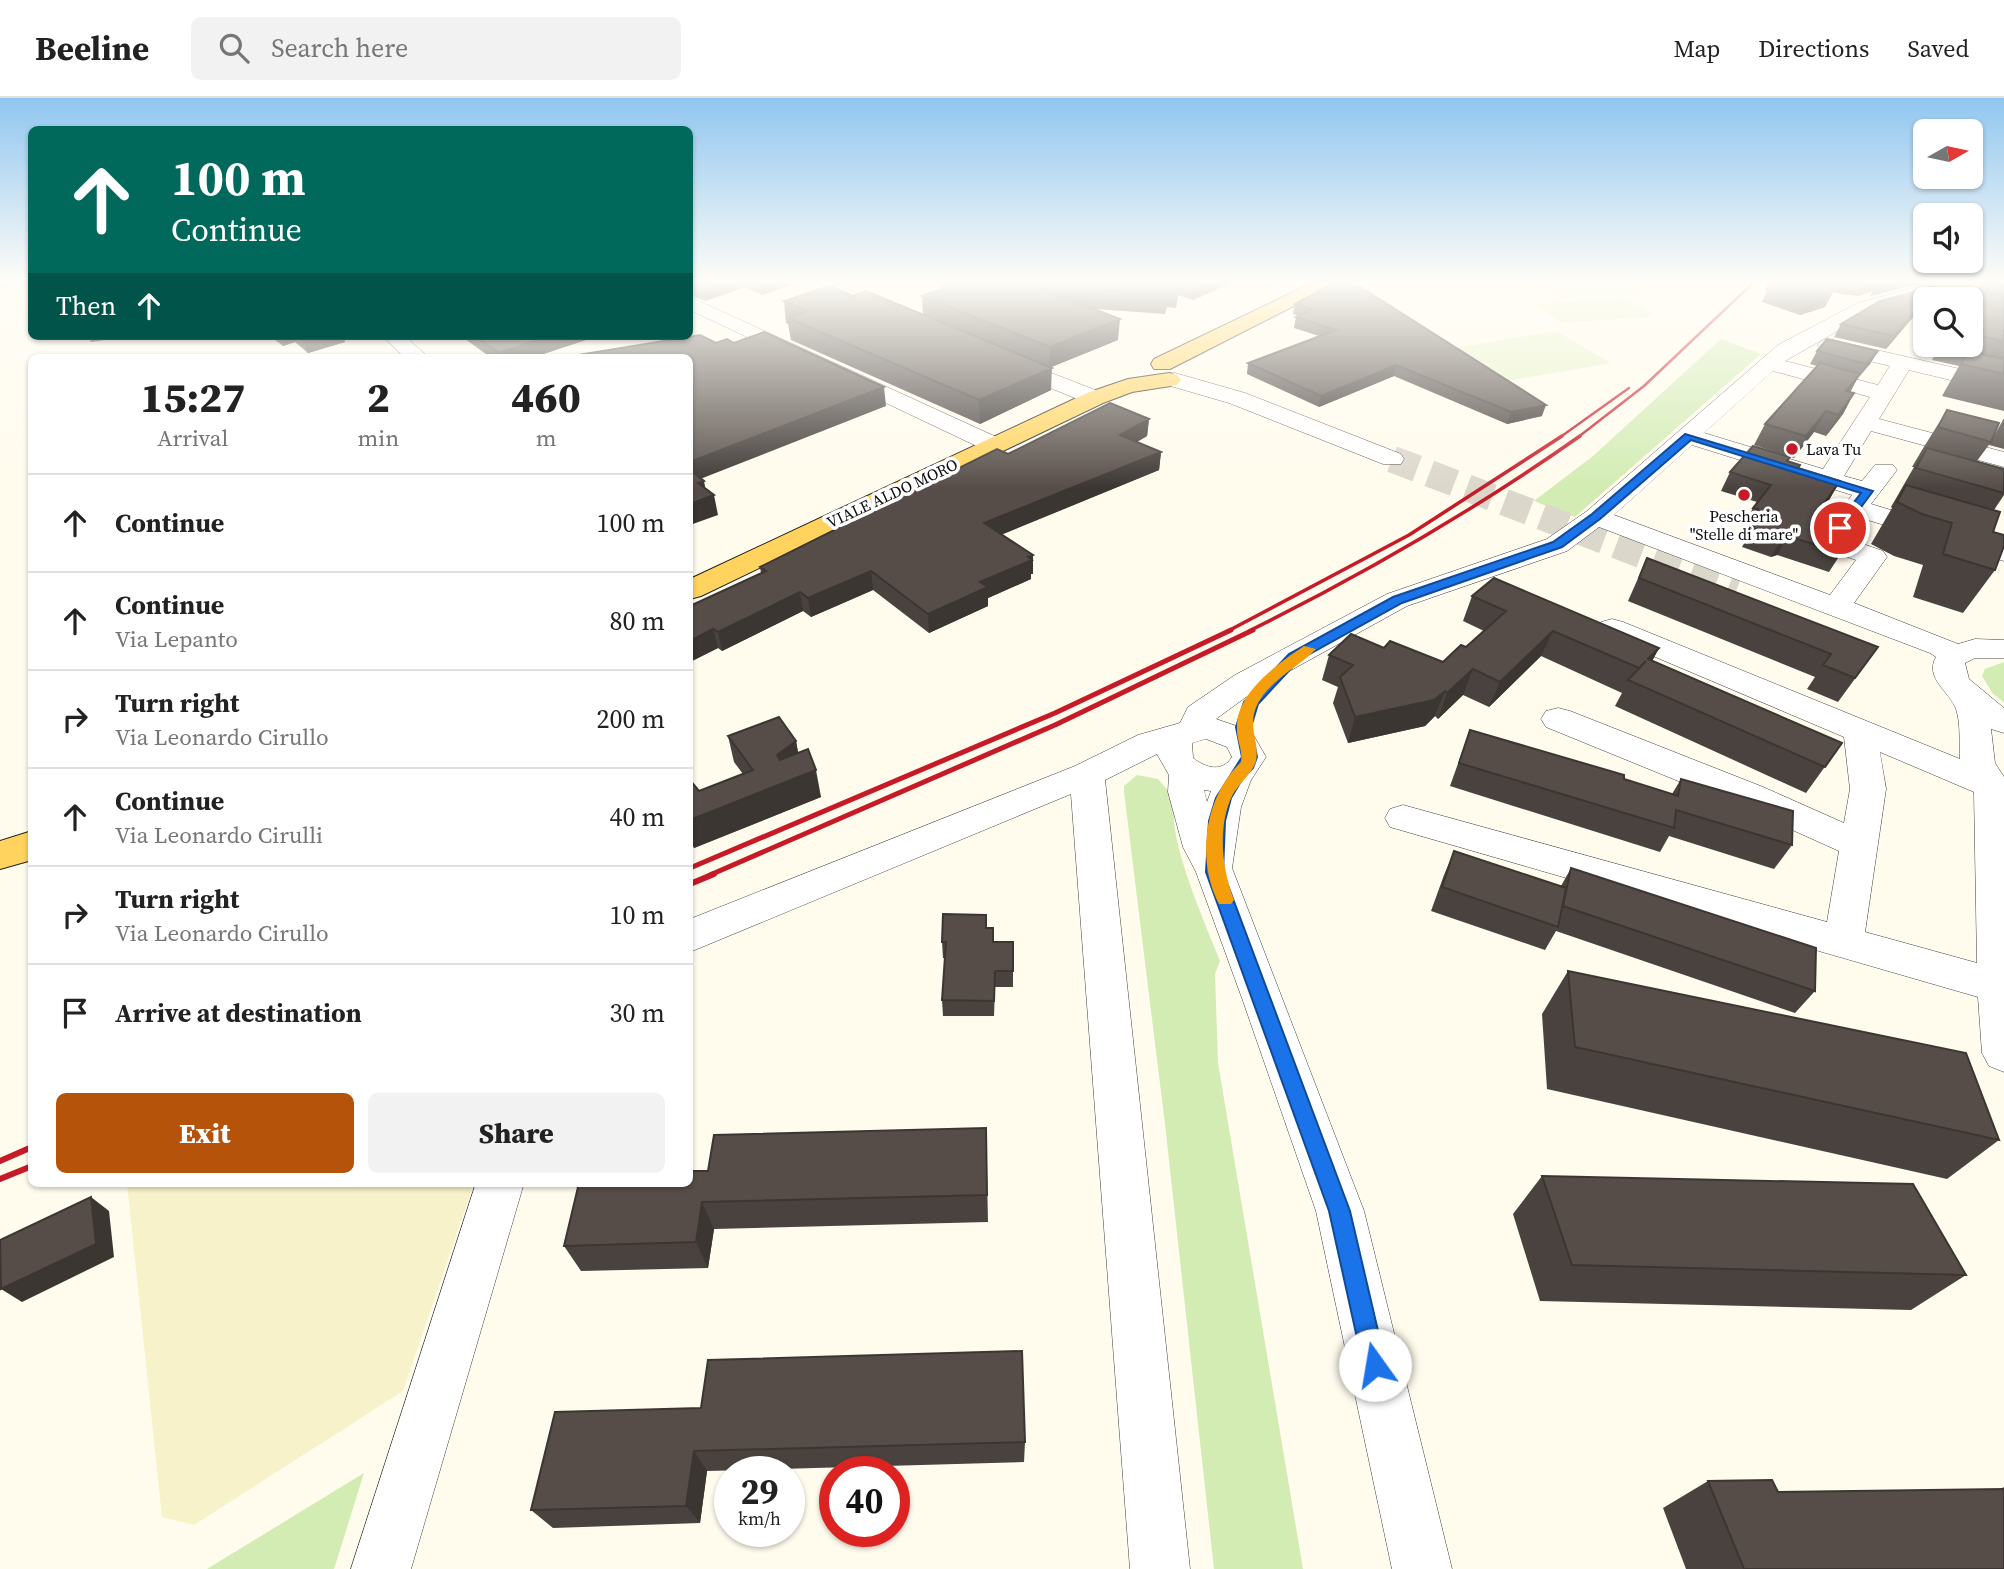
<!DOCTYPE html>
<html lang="en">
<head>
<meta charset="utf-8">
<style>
	body { margin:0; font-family:"Source Serif 4",serif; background:#f2f2f2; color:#222; height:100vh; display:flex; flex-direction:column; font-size:26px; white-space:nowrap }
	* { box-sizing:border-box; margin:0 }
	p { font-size:23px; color:#767676 }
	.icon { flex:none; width:38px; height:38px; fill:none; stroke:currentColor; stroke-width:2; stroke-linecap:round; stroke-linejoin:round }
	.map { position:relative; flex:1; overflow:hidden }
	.sheet { position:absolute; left:28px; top:256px; width:665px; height:833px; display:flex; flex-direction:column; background:#fff; border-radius:10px; box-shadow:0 2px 5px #0004 }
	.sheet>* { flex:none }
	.hud { position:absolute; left:28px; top:28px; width:665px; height:214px; border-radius:10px; box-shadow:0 2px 5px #0004; background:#00695c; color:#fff; overflow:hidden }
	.needle { width:46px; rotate:81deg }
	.fabs { position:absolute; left:1913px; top:21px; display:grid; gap:14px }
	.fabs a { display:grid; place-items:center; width:70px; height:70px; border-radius:10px; background:#fff; box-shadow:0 2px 5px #0004; font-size:35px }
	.speed { position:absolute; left:714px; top:1358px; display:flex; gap:14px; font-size:35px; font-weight:700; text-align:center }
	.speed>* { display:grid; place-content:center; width:91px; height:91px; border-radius:50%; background:#fff; box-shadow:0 2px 5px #0004; line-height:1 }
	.speed small { font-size:18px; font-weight:400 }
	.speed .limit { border:10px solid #d22; background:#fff; color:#111 }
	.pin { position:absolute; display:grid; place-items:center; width:60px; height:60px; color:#fff; margin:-30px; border:4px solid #fff; border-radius:50%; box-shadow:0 2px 7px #0007 }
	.me { position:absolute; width:77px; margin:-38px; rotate:347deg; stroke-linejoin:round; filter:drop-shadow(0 0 5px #0008) }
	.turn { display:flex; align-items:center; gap:24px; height:147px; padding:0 28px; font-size:32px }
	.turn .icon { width:91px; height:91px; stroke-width:2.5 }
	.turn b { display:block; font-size:49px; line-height:60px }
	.then { display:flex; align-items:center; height:66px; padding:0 28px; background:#0003; gap:14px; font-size:26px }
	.eta { display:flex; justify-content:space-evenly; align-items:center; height:119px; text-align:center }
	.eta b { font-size:42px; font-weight:800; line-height:49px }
	.action { display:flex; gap:14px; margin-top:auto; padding:14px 28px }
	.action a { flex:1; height:80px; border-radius:10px; background:#b45309; color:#fff; font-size:28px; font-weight:800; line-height:80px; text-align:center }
	.action a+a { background:#f2f2f2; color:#222 }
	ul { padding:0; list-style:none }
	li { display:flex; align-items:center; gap:21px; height:98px; padding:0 28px; border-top:2px solid #e0e0e0 }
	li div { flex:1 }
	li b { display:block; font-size:26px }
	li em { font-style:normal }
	header { display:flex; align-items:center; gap:42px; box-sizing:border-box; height:98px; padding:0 35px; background:#fff; border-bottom:2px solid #e0e0e0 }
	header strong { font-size:33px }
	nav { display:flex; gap:38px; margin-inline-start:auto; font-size:24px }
	.search { width:490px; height:63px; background:#f2f2f2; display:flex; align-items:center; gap:18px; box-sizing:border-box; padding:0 24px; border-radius:10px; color:#767676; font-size:26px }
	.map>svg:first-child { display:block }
</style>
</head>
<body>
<header>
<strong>Beeline</strong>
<div class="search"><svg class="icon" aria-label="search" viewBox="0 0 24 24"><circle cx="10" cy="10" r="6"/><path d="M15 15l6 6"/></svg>Search here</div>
<nav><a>Map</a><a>Directions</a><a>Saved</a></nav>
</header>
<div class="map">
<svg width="2004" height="1471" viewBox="0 0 2004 1471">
	<rect width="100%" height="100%" fill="#fffbed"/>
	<path fill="#f7f2ca" d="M127,1085H474L403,1293L194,1427L162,1419Z"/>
	<path fill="#d2ecb3" d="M1721,241L1761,256L1575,419L1534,403L1593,358Z
		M2004,564V604L1993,596L1982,578L1985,571Z
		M1137,677L1158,681L1176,702C1163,732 1207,829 1220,863L1215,876L1218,965L1303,1471H1214L1165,1026L1124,694V688Z
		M364,1375L334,1471H207Z"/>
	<path fill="#e5f3c6" d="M1544,185H1637L1650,193L1564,200Z
		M1627,199L1655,218L1562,225L1535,206Z
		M1556,233L1611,265L1495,285L1444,252Z"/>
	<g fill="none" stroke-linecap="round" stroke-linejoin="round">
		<path stroke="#dbd7cb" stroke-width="27" stroke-dasharray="27 13" stroke-linecap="butt" d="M1392,361L1736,493"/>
		<defs>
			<path id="minor" d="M806,185H833L878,204L881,208L878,212H864Z
				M1931,185H1963L1961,189L1872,213L1785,263L1878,287L1890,268L1821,251L1817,247L1821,243L1828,241L2004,281V295L1909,272L1879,321L2004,354V369L1871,333L1844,378L1862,383L1875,367H1893L1897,372L1871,406L2004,446V463L1861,420L1846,440L1883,453L1887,459L1854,505L1958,546L1975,541L2004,542V560H1975L1965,565L1969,581L2004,610V635L1991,631L1995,665L2004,679V974L1989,968L1982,955L1978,899L1390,729L1385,720L1390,711L1403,707L1827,824L1839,753L1737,707L1546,629L1541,621L1546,613L1558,610L1570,613L1763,689L1844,725L1850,691L1844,639L1601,536L1597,530L1601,524L1612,521L1623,524L1960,661C1959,646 1961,626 1956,611C1950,594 1924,580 1936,559L1930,555L1599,429L1567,453L1407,508L1257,591L1216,621L1251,633L1266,659L1251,682L1241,709L1232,770L1364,1113L1452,1471H1392L1316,1113L1243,903L1196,774L1183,749L1168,694L1169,677L1157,656L1105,682L1190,1471H1130L1071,696L690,854V821L1075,668L1138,637L1180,625L1188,609L1235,577L1387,496L1547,441L1587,413L1778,247L1858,205ZM1773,273L1870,299L1823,371L1704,335ZM1692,347L1852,397L1816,443L1820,449L1856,462L1830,497L1614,417ZM1206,641L1227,649L1232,659C1222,675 1206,670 1193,660L1192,645ZM1880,654L1974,694L1977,865L1865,834L1886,691ZM1204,692L1211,693L1207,704Z
				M690,199L1003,342L1006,347L1003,352H985L690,212Z
				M383,238H405L428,259H404Z
				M1005,257L1103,295L1106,300L1095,307L1087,305L997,268L994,263L997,258Z
				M1175,275L1245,295L1401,356L1404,361L1401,366H1383L1229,305L1167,287L1164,282L1167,277Z
				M476,1085H524L411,1471H351Z"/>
			<path id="major" d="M1312,185H1339L1170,271H1154L1151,266L1154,261Z
				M1169,275L1177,277L1181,282L1177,287L1132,294L1103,305L701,498L690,501V481L1087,295L1128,281Z
				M32,733V762L0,771V743Z"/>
		</defs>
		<use href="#minor" stroke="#404040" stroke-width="1"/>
		<use href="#major" stroke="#1e1e1e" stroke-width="2"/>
		<use href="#minor" fill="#fff" fill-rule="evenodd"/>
		<use href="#major" fill="#ffd35d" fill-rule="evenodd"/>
		<path stroke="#c71a27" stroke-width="2.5" d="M1559,340L1629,290
			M1577,340L1644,288L1753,185"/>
		<path stroke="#c71a27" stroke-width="3.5" d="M1228,533L1409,437L1562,338
			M1249,533C1364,476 1475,412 1580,338"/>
		<path stroke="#c71a27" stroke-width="5" d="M690,770L1055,615L1231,532
			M710,777L1055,627L1253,532"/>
		<path stroke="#c71a27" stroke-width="6" d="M690,786L714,776
			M0,1063L32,1049
			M0,1081L32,1068"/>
	</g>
	<path fill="#4a423e" d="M690,185H796L762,197L745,189L705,203L690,197Z
		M934,185H1231L1193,202L1178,197L1176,210L1167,209L1165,216L1095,211L1118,242L1051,269V292L980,326L791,242L788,226L786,225L784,203L853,198L923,217L922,198L945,190Z
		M1334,185L1542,318L1507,326L1394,278L1319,309L1247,276L1248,265L1319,238L1294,230L1296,219L1299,218L1293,216L1295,206Z
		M1768,185H1930L1913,187L1870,198L1873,193L1858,198L1841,196L1833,194L1825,209L1800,217L1762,204L1767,192H1765Z
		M2004,185V313L1942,298L1959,268L1932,262L1941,247H1970V203Z
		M1936,188L1928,201H1925V205L1886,251L1834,239L1841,226L1880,203Z
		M253,238H343L345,244L308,255L295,244L283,248L271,239L257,242Z
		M461,238H598L534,259H490Z
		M1817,253H1878L1870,266L1858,279L1850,294L1854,295L1843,316L1826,338L1814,334L1794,360L1754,347L1765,326L1817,268L1810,266Z
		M1947,312L1991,344L1977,363L2004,371V397L1994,412L1995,472L1963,515L1913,499L1923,467L1894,458L1871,446L1892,410L1891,409L1914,369H1912L1922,352Z
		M2004,320V351L1989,347Z
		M1149,321L1147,338L1137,344L1161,354L1159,372L1002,436L1033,476H1031V481L988,500V508L929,535L873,492L811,519L803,513L722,553L718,550L690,564V508L761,475L760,469L1008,356Z
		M1790,359L1788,364L1800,367L1798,371L1840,383L1829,402L1814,423L1851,440L1829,474L1777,457L1771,459L1742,449L1749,437L1743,435L1746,429L1743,428L1753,410L1757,404L1721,393L1730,374Z
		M1647,460L1878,549L1838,604L1807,591L1815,579L1628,503Z
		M1472,498L1659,550L1652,563L1842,645L1806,695L1615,608L1622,595L1541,558L1489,609L1463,597L1438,621L1435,618L1425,628L1348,645L1333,605L1338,589L1322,582L1329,557L1384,550L1443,564L1466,549L1484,533L1463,523Z
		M1470,632L1624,681L1672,696L1681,681L1792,747L1774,771L1669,738L1660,754L1450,688Z
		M728,638L796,643L798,655L821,699L694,750L690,742V682L699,693L743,676L734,664Z
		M1454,753L1561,788L1571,770L1815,893L1795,915L1556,833L1545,852L1431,813L1444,777Z
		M986,830L993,844H1013V889H995L994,918H943L942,902L945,860H943L942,844Z
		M1568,873L1999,1042L1947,1081L1547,991L1542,916Z
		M986,1030L988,1124L714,1131L708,1170L581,1173L564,1148L708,1073Z
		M1542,1078L1966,1177L1911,1212L1540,1203L1513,1116Z
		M555,1314L1025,1344L1024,1364L707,1373L700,1425L553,1430L531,1412Z
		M1708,1383L1778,1394L2000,1391L2004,1389V1471H1686L1663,1410Z"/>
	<path fill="#3c3632" d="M714,185H745V189L705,203L702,189Z
		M761,185H796L762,197Z
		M1179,185L1178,197L1176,210L1178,189Z
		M1195,185H1231L1193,202Z
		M1865,185H1930L1913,187L1870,198L1873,193L1858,198Z
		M1936,188L1928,201H1925V205L1886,251L1894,238Z
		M1834,192L1825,209L1800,217L1809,200Z
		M1120,221L1118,242L1049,270L1050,249Z
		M88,238H129L91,244Z
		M255,238H271V239L257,242Z
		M278,238H292L295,244L283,248Z
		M301,238H343L345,244L308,255Z
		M550,238H598L534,259H500L499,255Z
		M1878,253L1870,266L1859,279L1866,266Z
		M1396,267L1394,278L1319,309L1321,298Z
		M1052,270L1051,292L980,326L979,302Z
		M1860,276L1849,296L1846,293Z
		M884,289L886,308L690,385V364Z
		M1854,295L1843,316L1826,338L1838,317Z
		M1546,307L1542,318L1507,326L1511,314Z
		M1826,313L1814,334L1794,360L1806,338Z
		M1149,321L1147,338L1118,354L1120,337Z
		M1161,354L1159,372L984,444V425Z
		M704,383L707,399L714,397L718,417L690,427V406L698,385Z
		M1840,383L1829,402L1801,441L1812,422Z
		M1788,438L1777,457L1771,459L1782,440Z
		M1033,457V476H1031V481L988,500V508L929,535L928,516L980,484Z
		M871,473L873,492L811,519L808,500Z
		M800,494L803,513L722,553L718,534Z
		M713,531L718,550L690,564V543Z
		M1553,533L1541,558L1489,609L1500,584Z
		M1659,550L1646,575L1634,587L1648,561Z
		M1473,571L1463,597L1438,621L1447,595Z
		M1445,593L1435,618L1425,628L1348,645L1355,619Z
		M796,643L801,670L782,684L777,657Z
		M816,672L821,699L694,750L690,734V722Z
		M91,1099L109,1113L114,1159L22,1204L1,1191Z
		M702,1104L714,1131L708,1170L696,1144Z
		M694,1353L707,1373L700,1425L686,1408Z"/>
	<path fill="#564d48" stroke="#3c3632" stroke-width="2" d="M693,185H714L702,189Z
		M958,185H1179L1178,189H1169L1167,196L1032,187L1120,221L1050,249L922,198Z
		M1334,185H1354L1546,307L1511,314L1396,267L1321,298L1248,265L1336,232L1296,219L1312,211L1295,206Z
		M1775,185H1815L1834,192L1809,200L1770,187Z
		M1983,185H2004V243L1970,236V203Z
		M829,188L853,198L866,193L1052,270L979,302L788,220L807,213L784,203Z
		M1936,188L1894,238L1841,226L1880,203Z
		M764,234L884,289L690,364V259H566L700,237L716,245L727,241L734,245Z
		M475,238H550L499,255Z
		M1827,241L1878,253L1866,266L1817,253Z
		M1968,253L2004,261V276L1961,266Z
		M1820,265L1860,276L1846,293L1854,295L1838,317L1826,313L1806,338L1765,326Z
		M1110,305L1149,321L1120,337L1161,354L984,425L1033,457L1028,459L1032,462L980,484L988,489L928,516L871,473L808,500L800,494L718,534L713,531L690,543V508L766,473L760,469L997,351L1008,356Z
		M1947,312L1999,325L1991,344L1938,329Z
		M1753,348L1790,359L1787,363L1800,367L1798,370L1840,383L1812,422L1851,440L1841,455L1788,438L1782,440L1752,430L1761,419L1754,416L1758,411L1753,410L1771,387L1730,374Z
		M1927,350L2004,371V395L1916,370Z
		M690,372L704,383L698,385L714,397L690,406Z
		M1906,387L2000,414L1993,434L2004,437V448L1995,472L1943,456L1952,425L1922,416L1897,404Z
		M1647,460L1878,549L1855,580L1823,567L1831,556L1639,480Z
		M1494,480L1659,550L1648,561L1842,645L1825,669L1628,582L1646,563L1639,570L1553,533L1500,584L1473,571L1447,595L1445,593L1434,602L1355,619L1340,579L1353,567L1329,557L1351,536L1384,550L1390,543L1443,564L1461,547L1466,549L1506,513L1472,498Z
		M779,619L796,643L777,657L780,662L808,651L816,672L690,722V682L699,693L753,672L728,638Z
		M1470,632L1624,677V681L1678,698L1681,681L1793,713L1792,747L1676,712L1674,730L1459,665Z
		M1454,753L1566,790L1558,829L1442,789Z
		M1571,770L1816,850L1815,893L1563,808Z
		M943,816L986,817V830H993V844H1013V873H995L994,903L942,902L946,844H942Z
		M1568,873L1966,955L1999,1042L1575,949Z
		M986,1030L987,1097L702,1104L696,1144L564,1148L579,1085H690V1073H708L714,1037Z
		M1542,1078L1913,1086L1966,1177L1572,1167Z
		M91,1099L96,1146L1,1191L0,1142Z
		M1022,1253L1025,1344L694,1353L686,1408L531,1412L555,1314L701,1310L708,1262Z
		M1772,1382L1778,1394L2004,1391V1471H1744L1708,1383Z"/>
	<linearGradient id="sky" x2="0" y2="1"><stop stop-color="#90c6f0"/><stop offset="0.47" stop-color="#fffdf7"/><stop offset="1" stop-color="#fffdf7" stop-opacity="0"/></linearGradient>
	<rect width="2004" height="391" fill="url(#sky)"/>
	<path fill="#1a73e8" stroke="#114b97" stroke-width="2" d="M1685,336L1873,393L1844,432H1836L1834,430L1861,395L1691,342L1600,421L1562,449L1402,505L1299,562L1258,606L1251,629L1257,659L1253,670L1243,680L1231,700L1225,723L1223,774L1350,1113L1386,1267L1383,1275L1375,1278L1367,1275L1363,1267L1329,1113L1206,774L1209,723L1216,700L1242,659L1236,629L1244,604L1289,556L1393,499L1553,444L1592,416Z"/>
	<path fill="#f59e0b" d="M1304,548L1316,551C1298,570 1271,581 1258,605C1246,628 1260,643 1256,663C1253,675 1238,686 1232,698C1217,729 1222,771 1234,802L1231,806H1219C1196,763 1204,699 1241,664C1243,653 1237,643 1237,632C1235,595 1278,566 1304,548Z"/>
	<g fill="#c71a27" stroke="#fff" stroke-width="2.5">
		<circle cx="1792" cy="351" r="7"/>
		<circle cx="1744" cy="397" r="7"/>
	</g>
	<g text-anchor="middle" stroke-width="7" stroke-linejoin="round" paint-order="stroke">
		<g font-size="16" fill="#0d0d0d" stroke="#fff" text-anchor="start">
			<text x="1806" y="357">Lava Tu</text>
			<text x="1744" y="424" text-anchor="middle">Pescheria<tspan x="1744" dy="18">"Stelle di mare"</tspan></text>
		</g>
		<g font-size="16" fill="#0d0d0d" stroke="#fff">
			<text transform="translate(892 395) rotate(-25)" y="6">VIALE ALDO MORO</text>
		</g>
	</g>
</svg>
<div class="fabs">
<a><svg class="needle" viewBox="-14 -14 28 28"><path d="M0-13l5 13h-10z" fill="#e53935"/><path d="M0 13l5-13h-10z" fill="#767676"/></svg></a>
<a><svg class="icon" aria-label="sound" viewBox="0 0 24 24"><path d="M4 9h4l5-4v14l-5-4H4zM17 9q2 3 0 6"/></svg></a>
<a><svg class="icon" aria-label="search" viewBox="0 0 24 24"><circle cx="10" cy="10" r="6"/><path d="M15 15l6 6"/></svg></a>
</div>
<div class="speed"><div>29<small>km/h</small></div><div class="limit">40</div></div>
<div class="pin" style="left:1840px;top:430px;background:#d93025"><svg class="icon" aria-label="arrive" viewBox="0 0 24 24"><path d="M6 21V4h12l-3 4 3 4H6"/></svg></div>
<svg class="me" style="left:1375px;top:1267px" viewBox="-20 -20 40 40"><circle r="19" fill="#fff"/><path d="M0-13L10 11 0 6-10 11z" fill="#1a73e8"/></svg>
<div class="hud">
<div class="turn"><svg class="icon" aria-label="ahead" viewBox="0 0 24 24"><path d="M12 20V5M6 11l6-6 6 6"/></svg><div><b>100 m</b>Continue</div></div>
<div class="then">Then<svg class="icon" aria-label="ahead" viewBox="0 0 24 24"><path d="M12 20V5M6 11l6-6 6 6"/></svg></div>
</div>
<section class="sheet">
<div class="eta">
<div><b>15:27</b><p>Arrival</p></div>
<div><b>2</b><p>min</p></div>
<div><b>460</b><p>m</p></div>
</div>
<ul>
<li><svg class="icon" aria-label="ahead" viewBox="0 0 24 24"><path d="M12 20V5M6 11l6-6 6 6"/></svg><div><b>Continue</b></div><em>100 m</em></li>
<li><svg class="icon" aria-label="ahead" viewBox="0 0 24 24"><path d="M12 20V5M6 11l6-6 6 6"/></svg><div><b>Continue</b><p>Via Lepanto</p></div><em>80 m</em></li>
<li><svg class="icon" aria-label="right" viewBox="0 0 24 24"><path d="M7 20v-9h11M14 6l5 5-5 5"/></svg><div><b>Turn right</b><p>Via Leonardo Cirullo</p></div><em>200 m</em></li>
<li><svg class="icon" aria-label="ahead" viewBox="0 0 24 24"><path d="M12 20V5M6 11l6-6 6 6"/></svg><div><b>Continue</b><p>Via Leonardo Cirulli</p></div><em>40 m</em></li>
<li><svg class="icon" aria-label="right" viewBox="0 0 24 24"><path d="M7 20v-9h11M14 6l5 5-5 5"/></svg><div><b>Turn right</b><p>Via Leonardo Cirullo</p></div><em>10 m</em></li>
<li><svg class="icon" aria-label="arrive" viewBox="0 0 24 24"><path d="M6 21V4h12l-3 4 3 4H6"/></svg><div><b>Arrive at destination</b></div><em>30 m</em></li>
</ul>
<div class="action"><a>Exit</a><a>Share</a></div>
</section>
</div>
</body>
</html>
